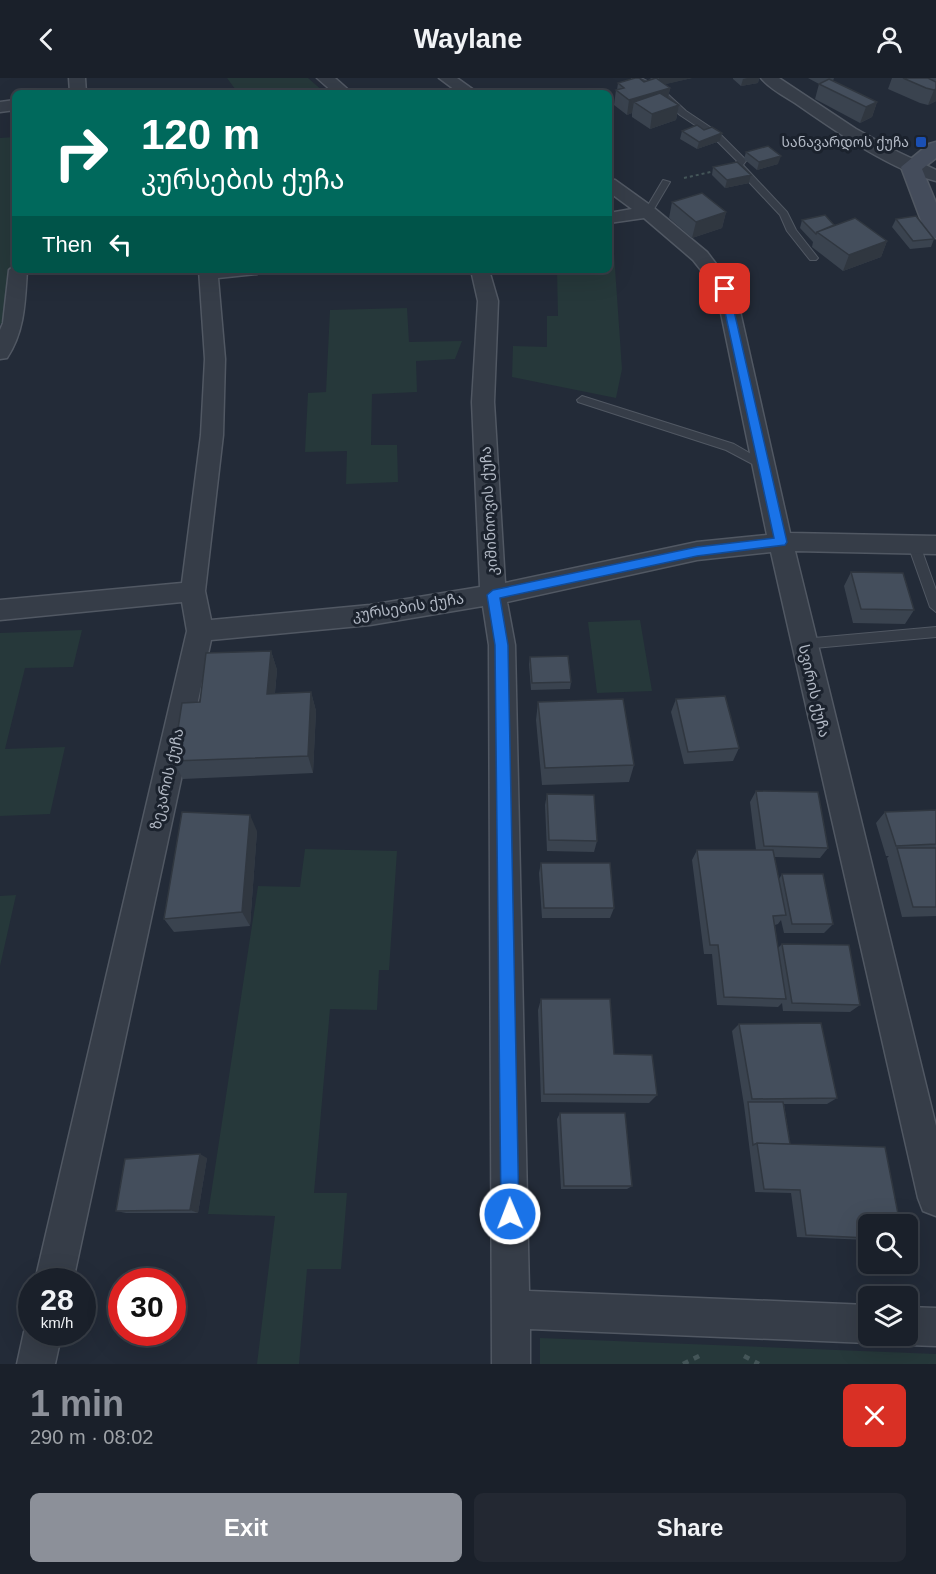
<!DOCTYPE html>
<html lang="en">
<head>
<meta charset="utf-8">
<style>
	body { margin:0; font-family:Arial,"Noto Sans Georgian",sans-serif; background:#232832; color:#f1f3f6; height:100vh; display:flex; flex-direction:column; font-size:22px; white-space:nowrap }
	* { box-sizing:border-box; margin:0 }
	p { font-size:20px; color:#9fa3a8 }
	.icon { flex:none; width:33px; height:33px; fill:none; stroke:currentColor; stroke-width:2; stroke-linecap:round; stroke-linejoin:round }
	.map { position:relative; height:1286px; overflow:hidden }
	.sheet { display:flex; flex-direction:column; background:#1a202a; flex:1 }
	.sheet>* { flex:none }
	.banner { position:absolute; left:12px; top:12px; width:600px; height:183px; border-radius:9px; box-shadow:0 6px 24px #0002,0 0 0 2px #383e47; background:#00695c; color:#fff; overflow:hidden }
	.controls { position:absolute; left:858px; top:1136px; display:grid; gap:12px }
	.controls a { display:grid; place-items:center; width:60px; height:60px; border-radius:9px; background:#1a202a; box-shadow:0 6px 24px #0002,0 0 0 2px #383e47; font-size:30px }
	.speed { position:absolute; left:18px; top:1190px; display:flex; gap:12px; font-size:30px; font-weight:700; text-align:center }
	.speed>* { display:grid; place-content:center; width:78px; height:78px; border-radius:50%; background:#1a202a; box-shadow:0 6px 24px #0002,0 0 0 2px #383e47; line-height:1 }
	.speed small { font-size:15px; font-weight:400 }
	.speed .limit { border:9px solid #d22; background:#fff; color:#111 }
	.pin { position:absolute; display:grid; place-items:center; width:51px; height:51px; color:#fff; margin:-26px; border-radius:12px; box-shadow:0 3px 9px #0006 }
	.me { position:absolute; width:66px; margin:-33px; rotate:359deg; stroke-linejoin:round; filter:drop-shadow(0 0 4px #0008) }
	.turn { display:flex; align-items:center; gap:21px; height:126px; padding:0 30px; font-size:27px }
	.turn .icon { width:78px; height:78px; stroke-width:2.5 }
	.turn b { display:block; font-size:42px; line-height:51px }
	.then { display:flex; align-items:center; height:57px; padding:0 30px; background:#0003; gap:12px; font-size:22px }
	.round { display:grid; place-items:center; flex:none; width:63px; height:63px; border-radius:9px; background:#232832 }
	.headline { display:flex; align-items:center; justify-content:space-between; height:102px; padding:0 30px }
	h1 { font-size:36px; font-weight:700; line-height:45px; color:#8c9099 }
	.primary-button { display:flex; gap:12px; margin-top:auto; padding:12px 30px }
	.primary-button a { flex:1; height:69px; border-radius:9px; background:#8c9099; color:#fff; font-size:24px; font-weight:700; line-height:69px; text-align:center }
	.primary-button a+a { background:#232832; color:#f1f3f6 }
	header { display:flex; justify-content:space-between; align-items:center; height:78px; padding:0 30px; background:#1a202a; font-size:27px; font-weight:700 }
	.map>svg:first-child { display:block }
</style>
</head>
<body>
<header><svg class="icon" aria-label="back" viewBox="0 0 24 24"><path d="M15 5l-7 7 7 7"/></svg>Waylane<svg class="icon" aria-label="person" viewBox="0 0 24 24"><circle cx="12" cy="8" r="4"/><path d="M4 21q1-7 8-7t8 7"/></svg></header>
<div class="map">
<svg width="936" height="1286" viewBox="0 0 936 1286">
	<rect width="100%" height="100%" fill="#232b38"/>
	<path fill="#26383a" d="M227,0H308L325,15H238Z
		M15,59V164L6,246H0V60Z
		M609,161H613L622,291L616,320L512,299L513,268L547,269V238H558L557,192H609Z
		M407,230L409,264L462,263L455,281L416,283L417,314L372,316L371,367H397L398,404L346,406L347,373L305,374L308,315L326,314L330,232Z
		M640,542L652,613L597,615L588,544Z
		M82,552L73,589L25,590L5,671L65,669L50,736L0,738V555Z
		M305,771L397,773L389,892H379L377,932L330,931L314,1115H347L341,1191H307L299,1286H257L275,1138L208,1136L258,808L300,809Z
		M16,817L0,888V818Z
		M540,1260L936,1276V1286H540Z"/>
	<g fill="none" stroke-linecap="round" stroke-linejoin="round">
		<defs>
			<path id="lane" d="M632,0H641L661,10L686,33L719,55L745,81L746,83L743,87L787,134L796,152L818,180L816,182H810L787,153L780,137L735,89L734,87L737,83L713,59L680,37L655,14L640,8Z
				M663,102L670,104L651,136H645L644,134Z
				M582,318L734,366L770,387L768,390H760L726,372L578,324L577,322Z
				M914,463L920,467L936,512V534L930,529L908,467Z
				M936,549V559L803,571L797,566L803,561Z"/>
			<path id="street" d="M69,0H85L86,15H70Z
				M317,0H335L352,15H334Z
				M439,0H457L478,15H459Z
				M761,0H779L856,51L898,74L936,92V103C890,92 834,52 795,25C784,18 769,10 761,0Z
				M15,22V32L0,34V24Z
				M609,101L615,102L654,130L707,174L735,211L790,455L936,458V476L795,473L936,1048V1138L923,1133L918,1120L771,474L697,482L507,524L515,567L529,1213L868,1227V1257H882L881,1259L868,1265L530,1251V1286H492L489,567L483,528L370,547L211,562L73,1203H35L187,553L182,524L0,542V522L182,505L201,357L205,281L199,192H259L257,196L218,200L225,281L223,357L205,513L211,542L370,527L480,509L472,324L478,223L471,192H489L498,223L494,324L505,505L697,464L767,457L716,211L693,182L644,140L609,145V135L632,131L609,114Z
				M15,187V192H27C25,223 25,253 7,280L0,281V252L3,245L9,192Z
				M908,1229L936,1230V1268L908,1267L895,1261L893,1257H908Z
				M32,1240V1254H62L55,1286H17L24,1254Z"/>
			<path id="secondary" d="M936,64V80L922,91L936,125V160L928,158L925,153L901,89L929,66Z"/>
		</defs>
		<use href="#lane" stroke="#515863" stroke-width="2"/>
		<use href="#street" stroke="#515863" stroke-width="3"/>
		<use href="#secondary" stroke="#515863" stroke-width="3"/>
		<path stroke="#445558" stroke-width="2" stroke-dasharray="3 3" stroke-linecap="butt" d="M684,100L715,93"/>
		<path stroke="#445558" stroke-width="4.5" stroke-dasharray="6 6" stroke-linecap="butt" d="M744,1278L759,1286
			M683,1286L701,1277"/>
		<use href="#lane" fill="#363d48" fill-rule="evenodd"/>
		<use href="#street" fill="#363d48" fill-rule="evenodd"/>
		<use href="#secondary" fill="#444c5b" fill-rule="evenodd"/>
	</g>
	<path fill="#3a434f" d="M650,0H692L665,6L670,10L668,20L679,27L676,42L650,51L632,39V35L627,37L614,27L616,12H617L618,5L644,4L651,1Z
		M733,0H759L758,5L741,8L733,1Z
		M808,0H834L833,3L877,24L872,39L860,45L815,21L819,6Z
		M892,0H936V23L928,27L920,25L888,11Z
		M704,52L722,55L720,63L697,71L680,61L682,53Z
		M746,74L778,86L757,92L744,81Z
		M713,89L751,97L749,105L725,110L712,97Z
		M672,124L726,134L722,150L692,160L669,140Z
		M896,141L934,161L931,169L910,171L892,149Z
		M802,142L834,147L887,163L881,179L843,193L812,169L813,164L800,150Z
		M851,494L914,532L905,546L853,545L844,508Z
		M271,573L277,592L275,615L311,614L316,633L313,695L183,701L173,683L200,624Z
		M530,579L571,604L570,611L531,612L529,586Z
		M676,621L739,670L733,683L684,686L671,634Z
		M538,624L634,687L629,704L542,707L536,642Z
		M756,713L828,770L820,780L774,779L779,801L782,796L833,846L824,855H784L781,842L778,846L775,847L778,870L782,866L860,927L850,934L783,933L782,925L778,929L717,927L712,876H704L692,782L697,772H756L750,724Z
		M547,716L597,763L594,774L547,773L545,727Z
		M936,732V838L902,839L887,780L889,778H886L876,745L885,734Z
		M257,753L250,848L174,854L164,841Z
		M541,785L614,830L610,840H542L539,795Z
		M541,921L614,976L657,1017L649,1025L541,1024L538,932Z
		M739,946L837,1020L827,1026H784L790,1066L868,1146V1162L797,1159L791,1115L755,1114L744,1027L732,953Z
		M560,1035L632,1108L627,1111H561L557,1041Z
		M207,1080L198,1135H126L116,1133Z"/>
	<path fill="#303740" d="M659,0H692L658,8Z
		M747,0H759L758,5L741,8L743,1Z
		M670,10L667,25L634,24L632,35L627,37L629,22Z
		M936,11V23L928,27L934,12Z
		M877,24L872,39L860,45L866,29Z
		M679,27L676,42L650,51L652,36Z
		M722,55L720,63L697,71L699,64Z
		M781,78L778,86L757,92L759,84Z
		M751,97L749,105L725,110L727,102Z
		M726,134L722,150L692,160L696,144Z
		M887,163L881,179L843,193L849,177Z
		M271,573L277,592L273,634L267,616Z
		M311,614L316,633L313,695L308,678Z
		M250,737L257,753L250,848L242,834Z
		M200,1076L207,1080L198,1135L190,1132Z"/>
	<path fill="#444e5c" stroke="#303740" stroke-width="1.5" d="M635,0H639L644,4L656,0L670,10L629,22L616,12L624,10L618,5Z
		M903,0H928L936,4V11L934,12L926,10Z
		M829,1L877,24L866,29L819,6Z
		M660,15L679,27L652,36L634,24Z
		M697,47L704,52L712,49L722,55L699,64L682,53Z
		M768,68L781,78L759,84L746,74Z
		M737,84L751,97L727,102L713,89Z
		M702,115L726,134L696,144L672,124Z
		M825,137L834,147L817,154L816,156L802,142Z
		M916,138L934,161L913,163L896,141Z
		M855,140L887,163L849,177L817,154Z
		M851,494L903,495L914,532L861,531Z
		M271,573L267,616L311,614L308,678L173,683L182,625L200,624L206,575Z
		M568,578L571,604L532,605L530,579Z
		M725,618L739,670L688,674L676,621Z
		M623,621L634,687L545,690L538,624Z
		M756,713L818,714L828,770L764,768Z
		M547,716L594,717L597,763L549,762Z
		M936,732V766L896,768L885,734Z
		M182,734L250,737L242,834L164,841Z
		M897,770H936V829H913Z
		M697,772H773L786,837L773,838L786,921L724,919L718,867H710Z
		M541,785H610L614,830H544Z
		M782,796H823L833,846H792Z
		M782,866L849,867L860,927L792,925Z
		M541,921H610L614,976L652,977L657,1017L544,1016Z
		M821,945L837,1020L752,1021L739,946Z
		M748,1024H783L790,1066L757,1065L753,1067Z
		M560,1035H625L632,1108H564Z
		M757,1065L885,1069L900,1146H868V1160L806,1157L800,1112L764,1111Z
		M200,1076L190,1132L116,1133L125,1081Z"/>
	<path fill="#1a73e8" stroke="#114b97" stroke-width="1.5" d="M725,208L729,211L787,464L785,467L697,478L500,520L508,567L519,1136L516,1143L510,1145L503,1143L501,1136L495,567L487,517L493,512L697,469L774,460L720,211Z"/>
	<rect fill="#1a4fb4" stroke="#1b222d" stroke-width="2" x="915" y="58" width="12" height="12" rx="3"/>
	<g text-anchor="middle" stroke-width="6" stroke-linejoin="round" paint-order="stroke">
		<g font-size="14" fill="#b1b8c4" stroke="#1b222d" text-anchor="end">
			<text x="909" y="69">სანავარდოს ქუჩა</text>
		</g>
		<g font-size="15" fill="#b1b8c4" stroke="#1b222d">
			<text transform="translate(489 433) rotate(-93)" y="5">კიშინიოვის ქუჩა</text>
			<text transform="translate(408 529) rotate(-9)" y="5">კურსების ქუჩა</text>
			<text transform="translate(814 613) rotate(77)" y="5">სვირის ქუჩა</text>
			<text transform="translate(167 701) rotate(-77)" y="5">ზეკარის ქუჩა</text>
		</g>
	</g>
</svg>
<div class="controls">
<a><svg class="icon" aria-label="search" viewBox="0 0 24 24"><circle cx="10" cy="10" r="6"/><path d="M15 15l6 6"/></svg></a>
<a><svg class="icon" aria-label="layers" viewBox="0 0 24 24"><path d="M12 4l9 5-9 5-9-5zM3 14l9 5 9-5"/></svg></a>
</div>
<div class="speed"><div>28<small>km/h</small></div><div class="limit">30</div></div>
<div class="pin" style="left:725px;top:211px;background:#d93025"><svg class="icon" aria-label="arrive" viewBox="0 0 24 24"><path d="M6 21V4h12l-3 4 3 4H6"/></svg></div>
<svg class="me" style="left:510px;top:1136px" viewBox="-20 -20 40 40"><circle r="17" fill="#1a73e8" stroke="#fff" stroke-width="3"/><path d="M0-11L8 9 0 5-8 9z" fill="#fff"/></svg>
<div class="banner">
<div class="turn"><svg class="icon" aria-label="right" viewBox="0 0 24 24"><path d="M7 20v-9h11M14 6l5 5-5 5"/></svg><div><b>120 m</b>კურსების ქუჩა</div></div>
<div class="then">Then<svg class="icon" aria-label="left" viewBox="0 0 24 24"><path d="M17 20v-9H6M10 6l-5 5 5 5"/></svg></div>
</div>
</div>
<section class="sheet">
<div class="headline"><div><h1>1 min</h1><p>290 m · 08:02</p></div><a class="round" style="background:#d93025;color:#fff"><svg class="icon" aria-label="close" viewBox="0 0 24 24"><path d="M6 6l12 12M18 6L6 18"/></svg></a></div>
<div class="primary-button"><a>Exit</a><a>Share</a></div>
</section>
</body>
</html>
